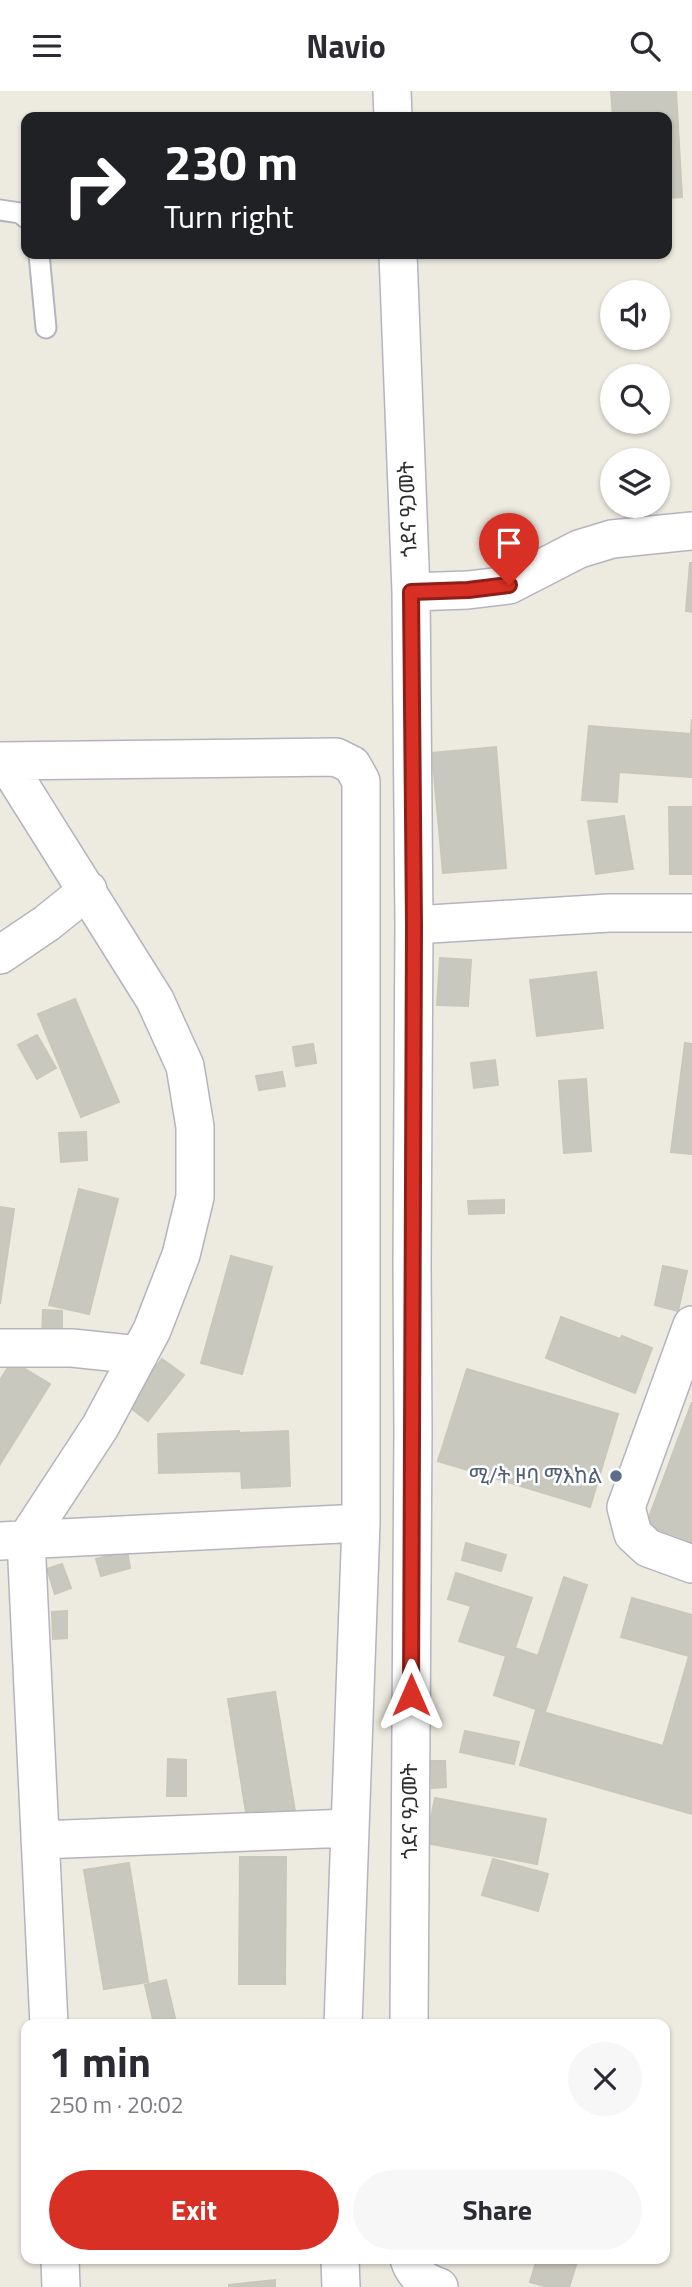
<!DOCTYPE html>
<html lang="en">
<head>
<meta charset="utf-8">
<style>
	body { margin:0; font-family:"Titillium Web","Noto Sans Ethiopic",sans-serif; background:#f7f7f7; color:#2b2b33; height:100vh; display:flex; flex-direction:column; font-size:26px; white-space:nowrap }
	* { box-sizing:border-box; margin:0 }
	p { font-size:23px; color:#7c7c81 }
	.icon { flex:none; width:38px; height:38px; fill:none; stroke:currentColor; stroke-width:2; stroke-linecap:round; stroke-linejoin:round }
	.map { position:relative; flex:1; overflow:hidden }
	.drawer { position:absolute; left:21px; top:1928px; width:649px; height:245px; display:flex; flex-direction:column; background:#fff; border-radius:14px; box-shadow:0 2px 5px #0004 }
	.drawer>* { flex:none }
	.top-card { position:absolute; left:21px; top:21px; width:651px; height:147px; border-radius:14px; box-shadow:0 2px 5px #0004; background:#202124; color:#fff; overflow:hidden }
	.tools { position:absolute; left:600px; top:189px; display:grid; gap:14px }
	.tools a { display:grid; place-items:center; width:70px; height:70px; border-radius:50%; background:#fff; box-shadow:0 2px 5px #0004; font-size:35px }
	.pin { position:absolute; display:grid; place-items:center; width:60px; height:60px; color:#fff; margin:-72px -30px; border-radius:50% 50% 50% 0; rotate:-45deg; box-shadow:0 0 7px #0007 }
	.pin .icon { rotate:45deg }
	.me { position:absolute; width:77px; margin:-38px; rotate:0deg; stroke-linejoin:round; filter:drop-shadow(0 0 5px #0008) }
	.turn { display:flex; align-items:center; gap:24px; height:147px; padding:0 28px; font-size:32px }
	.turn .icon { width:91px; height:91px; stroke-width:2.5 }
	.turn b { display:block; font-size:49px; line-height:60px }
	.round { display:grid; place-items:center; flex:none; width:74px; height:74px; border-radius:37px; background:#f7f7f7 }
	.head { display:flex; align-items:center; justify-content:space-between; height:119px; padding:0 28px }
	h1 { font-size:42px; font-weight:700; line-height:52px }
	.button { display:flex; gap:14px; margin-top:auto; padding:14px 28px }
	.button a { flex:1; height:80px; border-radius:42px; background:#d93025; color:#fff; font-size:28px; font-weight:700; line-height:80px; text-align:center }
	.button a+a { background:#f7f7f7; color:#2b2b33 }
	header { display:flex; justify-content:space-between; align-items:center; height:91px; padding:0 28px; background:#fff; font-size:32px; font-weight:700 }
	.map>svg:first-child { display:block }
</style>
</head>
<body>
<header><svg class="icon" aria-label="menu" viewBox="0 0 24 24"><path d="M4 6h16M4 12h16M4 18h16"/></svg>Navio<svg class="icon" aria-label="search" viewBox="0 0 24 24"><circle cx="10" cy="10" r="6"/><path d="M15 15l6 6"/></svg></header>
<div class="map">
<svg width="692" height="2196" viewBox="0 0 692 2196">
	<rect width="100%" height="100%" fill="#edeae0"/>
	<path fill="#c9c8be" stroke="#c9c7ba" stroke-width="2" d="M611,0H676L682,106L667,107V26H613Z
		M690,472H692V521L686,520Z
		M692,628V686L619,681L617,711L582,709L589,635L691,643Z
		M496,656L506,777L443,782L432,662Z
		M669,716H692V783H670Z
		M624,725L633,778L596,783L588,730Z
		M440,867L471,869L468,915L437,914Z
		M596,881L603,937L537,945L530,889Z
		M75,908L119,1011L81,1026L38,923Z
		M37,944L56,977L37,988L18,954Z
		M685,952L692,953V1063L671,1061Z
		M313,953L316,972L296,975L293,956Z
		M495,969L498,994L474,997L471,972Z
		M282,981L285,995L259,999L256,985Z
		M586,988L591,1060L564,1062L559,990Z
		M86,1041L87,1069L61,1071L59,1042Z
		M79,1098L118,1108L89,1223L49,1214Z
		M504,1109V1122L469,1123L468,1110Z
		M0,1116L14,1118L0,1213Z
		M231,1165L272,1176L242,1283L201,1272Z
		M663,1175L687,1180L678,1220L655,1214Z
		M43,1219L62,1220V1249H42Z
		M561,1226L620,1248L622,1245L652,1257L635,1302L546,1267Z
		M162,1268L184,1284L148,1330L127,1314Z
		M12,1270L50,1293L0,1373V1289Z
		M467,1278L618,1323L590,1416L438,1370Z
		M692,1311V1466L641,1448Z
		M239,1340V1342L288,1340L290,1395L242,1397L241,1380L159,1382L158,1343Z
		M466,1452L506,1464L501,1480L462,1469Z
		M127,1460L130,1477L101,1485L96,1468Z
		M62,1473L71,1497L55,1503L47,1478Z
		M456,1482L532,1507L515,1557L538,1565L564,1486L587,1494L545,1621L494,1604L506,1565L459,1550L471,1515L448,1508Z
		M632,1507L692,1524V1723L520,1674L536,1619L663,1655L689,1565L621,1546Z
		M67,1520V1547L53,1548L52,1521Z
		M275,1601L295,1720L247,1728L228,1608Z
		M465,1640L519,1651L514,1673L460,1661Z
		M168,1668L186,1669V1705H167Z
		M431,1670H445L446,1696L432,1697Z
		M435,1707L546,1728L537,1773L426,1752Z
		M240,1766H286L285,1893H239Z
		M493,1768L548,1783L538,1820L482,1804Z
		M129,1772L148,1891L104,1898L84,1779Z
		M166,1889L175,1927L154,1933L145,1894Z
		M537,2168H578L569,2196H548L530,2191Z
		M275,2189V2196H229V2194Z"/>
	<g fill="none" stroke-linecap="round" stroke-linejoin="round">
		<defs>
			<path id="service" d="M0,119L20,122L26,127
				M39,163L46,237"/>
			<path id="minor" d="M392,0L393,26
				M398,163L411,501L414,834L412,1173L413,1340L409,1934
				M411,501L468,499L509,494L579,458L612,448L692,440
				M0,670L336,666L352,674L361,690V1432
				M5,670L155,909L185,975L195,1036V1106L181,1164L152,1239L100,1336L26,1449L49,1934
				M414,834L609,822H692
				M0,864L47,832L88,799
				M692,1234L626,1416L633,1443L648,1457L692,1473
				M0,1257H72L139,1264
				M0,1450L361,1432L343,1934
				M40,1749L350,1737
				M60,2168L61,2196
				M340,2168L341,2196
				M409,2168C414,2184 424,2191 439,2196"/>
		</defs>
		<use href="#service" stroke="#b4b4bf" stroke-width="23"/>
		<use href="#minor" stroke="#b4b4bf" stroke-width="40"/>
		<use href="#service" stroke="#fff" stroke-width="19"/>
		<use href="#minor" stroke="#fff" stroke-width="37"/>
	</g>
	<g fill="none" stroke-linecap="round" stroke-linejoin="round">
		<defs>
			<path id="route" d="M411,1604C412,1348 414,1091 414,834C414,723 411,612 411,501L468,499L509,494"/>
		</defs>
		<use href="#route" stroke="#8d1f18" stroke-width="18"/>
		<use href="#route" stroke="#d93025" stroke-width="12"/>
	</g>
	<circle fill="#5c6f8a" stroke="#fff" stroke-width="2.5" cx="616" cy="1385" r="7"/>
	<g text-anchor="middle" stroke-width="5" stroke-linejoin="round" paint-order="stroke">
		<g font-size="21" fill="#2d2d2d" stroke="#fff">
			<text transform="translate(408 418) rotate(-92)" y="7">ጎደና ዓጋመት</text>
			<text transform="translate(410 1720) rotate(-90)" y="7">ጎደና ዓጋመት</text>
		</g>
		<g font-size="21" fill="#4e5e75" stroke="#fff" text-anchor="end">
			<text x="602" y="1392">ሚ/ት ዞባ ማእከል</text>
		</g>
	</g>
</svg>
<div class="tools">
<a><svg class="icon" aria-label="sound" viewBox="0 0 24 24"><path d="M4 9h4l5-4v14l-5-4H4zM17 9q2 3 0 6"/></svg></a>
<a><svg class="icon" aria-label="search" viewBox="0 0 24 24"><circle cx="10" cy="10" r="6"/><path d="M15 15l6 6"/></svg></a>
<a><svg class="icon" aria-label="layers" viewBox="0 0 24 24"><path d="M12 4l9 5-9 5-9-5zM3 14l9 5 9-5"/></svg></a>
</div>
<div class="pin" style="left:509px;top:494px;background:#d93025"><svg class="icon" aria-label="arrive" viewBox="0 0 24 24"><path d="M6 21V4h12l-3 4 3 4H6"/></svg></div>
<svg class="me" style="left:411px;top:1604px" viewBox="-20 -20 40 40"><path d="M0-17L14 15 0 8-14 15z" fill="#d93025" stroke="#fff" stroke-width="4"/></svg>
<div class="top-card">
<div class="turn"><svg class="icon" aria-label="right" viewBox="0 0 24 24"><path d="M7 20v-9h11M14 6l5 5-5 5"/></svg><div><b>230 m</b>Turn right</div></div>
</div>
<section class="drawer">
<div class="head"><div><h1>1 min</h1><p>250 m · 20:02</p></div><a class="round"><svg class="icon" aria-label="close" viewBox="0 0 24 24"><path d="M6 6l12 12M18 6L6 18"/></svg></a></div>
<div class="button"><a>Exit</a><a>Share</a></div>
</section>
</div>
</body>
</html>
